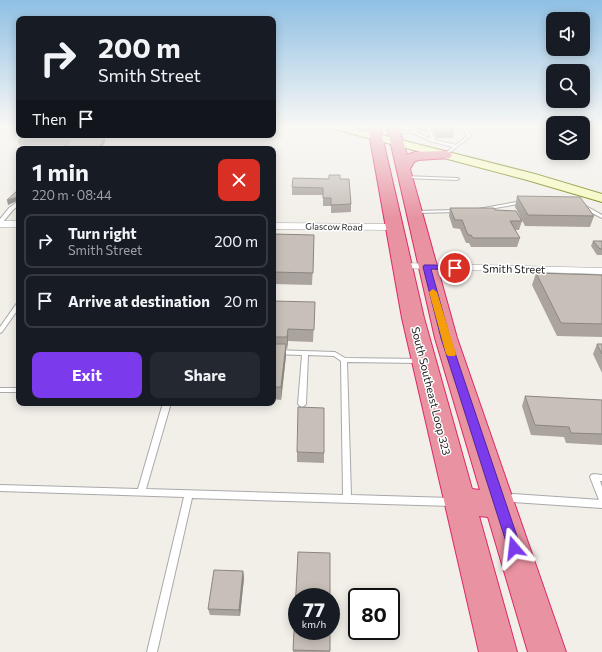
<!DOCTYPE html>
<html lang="en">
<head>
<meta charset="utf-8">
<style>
	body { margin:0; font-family:Commissioner,sans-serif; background:#242831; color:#f1f3f6; height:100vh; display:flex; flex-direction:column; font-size:15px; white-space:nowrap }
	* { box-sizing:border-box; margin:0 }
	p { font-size:13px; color:#9ea1a6 }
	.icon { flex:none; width:22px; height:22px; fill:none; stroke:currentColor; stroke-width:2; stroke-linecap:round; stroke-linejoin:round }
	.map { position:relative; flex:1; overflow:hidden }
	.sheet { position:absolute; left:16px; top:146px; width:260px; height:260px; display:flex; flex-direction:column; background:#171b24; border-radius:8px; box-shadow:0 2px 10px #0003 }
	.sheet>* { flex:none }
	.banner { position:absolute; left:16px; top:16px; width:260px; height:122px; border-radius:8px; box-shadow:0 2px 10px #0003; background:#171b24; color:#f1f3f6; overflow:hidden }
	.buttons { position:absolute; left:546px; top:12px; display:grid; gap:8px }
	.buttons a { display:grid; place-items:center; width:44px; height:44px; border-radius:8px; background:#171b24; box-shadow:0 2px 10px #0003; font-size:20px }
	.speed { position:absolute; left:288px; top:588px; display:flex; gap:8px; font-size:20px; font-weight:700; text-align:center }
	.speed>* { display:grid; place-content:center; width:52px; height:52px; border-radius:50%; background:#171b24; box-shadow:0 2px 10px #0003; line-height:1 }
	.speed small { font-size:10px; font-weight:400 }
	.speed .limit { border:2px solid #111; border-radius:6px; background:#fff; color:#111 }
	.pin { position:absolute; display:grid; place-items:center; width:34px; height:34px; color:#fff; margin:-17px; border:2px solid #fff; border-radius:50%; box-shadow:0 1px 4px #0007 }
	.me { position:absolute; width:44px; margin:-22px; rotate:343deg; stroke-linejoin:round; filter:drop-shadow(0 0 3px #0008) }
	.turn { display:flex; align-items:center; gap:14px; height:84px; padding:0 16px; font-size:18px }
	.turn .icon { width:52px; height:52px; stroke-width:2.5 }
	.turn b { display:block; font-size:28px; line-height:34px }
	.then { display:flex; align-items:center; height:38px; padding:0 16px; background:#0003; gap:8px; font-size:15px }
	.round { display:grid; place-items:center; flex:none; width:42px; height:42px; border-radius:8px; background:#242831 }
	.summary { display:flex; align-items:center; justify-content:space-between; height:68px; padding:0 16px }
	h1 { font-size:24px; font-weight:700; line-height:30px }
	.button { display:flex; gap:8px; margin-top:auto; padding:8px 16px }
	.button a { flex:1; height:46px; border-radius:8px; background:#7c3aed; color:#fff; font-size:16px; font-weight:700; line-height:46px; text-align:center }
	.button a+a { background:#242831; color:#f1f3f6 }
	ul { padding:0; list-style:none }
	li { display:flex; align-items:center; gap:12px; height:54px; margin:0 8px 6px; padding:0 8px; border:2px solid #363941; border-radius:8px }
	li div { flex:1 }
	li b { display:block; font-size:15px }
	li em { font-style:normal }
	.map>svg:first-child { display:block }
</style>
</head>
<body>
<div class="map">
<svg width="602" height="652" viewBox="0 0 602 652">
	<rect width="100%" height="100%" fill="#f2efe9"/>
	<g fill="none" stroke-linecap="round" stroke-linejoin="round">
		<defs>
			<path id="lane" d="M410,127H414L416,132L431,139L426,127H430L435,140L456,145L467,136L462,127H466L471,136L445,156L443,155L444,154L453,147L433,142L412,133L394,132L392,131L394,130L412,131Z
				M404,176L457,178L459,179L457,180L405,178L403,177Z
				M522,201H524V203L478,211L476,210L478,209Z
				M17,202H19V205L13,210L2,223H0V219L9,208Z
				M582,206H586L602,215V218L582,208Z
				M457,210H459V212L415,213L413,212L415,211Z
				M19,302V308L2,332L0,333V327L17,303Z
				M273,350L335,352L345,358L422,359L423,361L422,363H420L347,362L351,495L451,498L454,499L455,502L454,505L451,506L192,498L157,652H147L184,497L0,491V485L138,489L163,403H171L146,489L343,495L341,361L334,356L308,355L306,404L304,406L302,407L300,406L298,404L302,355L273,354Z
				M0,388H19V392H0Z
				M594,474L602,475V481H600L602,487V508L513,502L506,505L503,504L502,501L503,498L513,494L601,500H599L590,477L591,475Z"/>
			<path id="street" d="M0,221H19V227H0Z
				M273,223L395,224L400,227L395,230L273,229Z
				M402,263L602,268V274L398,268L396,266L398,264Z"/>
			<path id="secondary" d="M333,127H350L535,174L602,194V202L527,180L334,129Z"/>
			<path id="highway" d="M368,127H380L424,318L472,489L480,490L435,338L387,127H399L407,155L415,152L445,151L450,152L452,155L450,158L418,160L414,162L410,169L457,338L566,652H528L488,517L479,516L517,652H479L402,318Z"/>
		</defs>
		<use href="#lane" stroke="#a9a9a9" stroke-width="2"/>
		<use href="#street" stroke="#a9a9a9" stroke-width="1"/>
		<use href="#secondary" stroke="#707d05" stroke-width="2"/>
		<use href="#highway" stroke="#dc2a67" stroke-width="2"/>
		<use href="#lane" fill="#fff" fill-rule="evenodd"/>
		<use href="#street" fill="#fff" fill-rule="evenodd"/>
		<use href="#secondary" fill="#f7fabf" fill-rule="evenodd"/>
		<use href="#highway" fill="#e892a2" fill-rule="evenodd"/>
	</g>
	<path fill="#aba49e" d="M416,127H427V132L417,131Z
		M431,127H452L454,132L453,138H436Z
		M26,135L105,142L101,149H61L66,145H19L18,141Z
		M340,179L351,204V212L331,213V206H323V195H292V187Z
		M517,196L594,216L590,227L525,226L515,207Z
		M450,208L495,210L522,221L519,230H515L520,238L517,247H471L469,243H466L460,229L453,228L449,216Z
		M273,234L314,246L312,285L273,284Z
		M593,241H602V255H597L591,246Z
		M536,273L602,275V337L557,336L532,285Z
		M315,302L313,342L288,341L287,349H286V356L281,400L273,399V303Z
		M597,344L602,354V373L593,354Z
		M525,396L602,400V445L566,443L564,437L531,435L522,406Z
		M297,452L324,453V463L297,462Z
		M298,552L330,631V652H293Z
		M243,571L244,578L240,616L210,615L208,609Z"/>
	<path fill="#8b8681" d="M105,138V142L101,149H98Z
		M18,197L19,200L8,205L7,200Z
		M288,329V341L287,349V337Z
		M286,344V356L281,400V387Z
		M243,571L244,578L240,616L239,610Z"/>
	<path fill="#c7bfb8" stroke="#8b8681" d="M434,127H452L454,132H437Z
		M26,135H80L105,138L98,149H61L70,141H18Z
		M329,175H340V179H349L351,204L331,205V198H323V188L292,187L293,178L329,179Z
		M19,189V200L18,197L7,200Z
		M517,196L580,197L594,216L528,215Z
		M450,208H494L495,210L516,211L522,221H510L520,238H473L471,235H468L462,220H455Z
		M273,234L314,235L313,273L273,272Z
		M593,241H602V249H600Z
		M536,273L602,275V324L561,323Z
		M273,301L315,302L314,330L288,329L287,337H273Z
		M273,344H286L281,387H273Z
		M597,344H602V354Z
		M525,396L602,400V434L571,433L569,427L535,425Z
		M298,407L324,408V453L297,452Z
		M298,552L330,553V597H297V631H330V651L293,650Z
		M214,570L243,571L239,610L208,609Z"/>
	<linearGradient id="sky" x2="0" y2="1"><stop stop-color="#8fc0e4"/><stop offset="0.58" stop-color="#f9f8f5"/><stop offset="1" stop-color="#f9f8f5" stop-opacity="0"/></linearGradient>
	<rect width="602" height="218" fill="url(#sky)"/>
	<path fill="#7c3aed" stroke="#51269a" d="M424,265H455L459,268L455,270L431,269L450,338L521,548L519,553L514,554L510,553L508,548L441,338L423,267Z"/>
	<path fill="#f59e0b" d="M433,289L437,292L456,354L455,356H448L446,354L429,292Z"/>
	<g text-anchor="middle" stroke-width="3" stroke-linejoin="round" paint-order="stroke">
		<g font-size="9" fill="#222" stroke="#fff">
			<text transform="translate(334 227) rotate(1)" y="3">Glascow Road</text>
		</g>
		<g font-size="11" fill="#222" stroke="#fff">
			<text transform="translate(514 269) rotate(1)" y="4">Smith Street</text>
			<text transform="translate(431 391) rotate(76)" y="4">South Southeast Loop 323</text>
		</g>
	</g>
</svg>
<div class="buttons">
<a><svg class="icon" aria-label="sound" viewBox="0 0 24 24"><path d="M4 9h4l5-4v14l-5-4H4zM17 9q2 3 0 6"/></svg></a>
<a><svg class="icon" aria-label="search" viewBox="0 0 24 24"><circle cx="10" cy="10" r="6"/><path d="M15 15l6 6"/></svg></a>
<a><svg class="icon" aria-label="layers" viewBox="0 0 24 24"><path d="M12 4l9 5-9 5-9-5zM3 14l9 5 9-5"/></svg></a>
</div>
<div class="speed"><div>77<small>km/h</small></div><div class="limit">80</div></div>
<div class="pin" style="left:455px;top:268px;background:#d93025"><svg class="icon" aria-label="arrive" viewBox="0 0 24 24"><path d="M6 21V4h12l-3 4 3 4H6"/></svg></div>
<svg class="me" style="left:514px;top:548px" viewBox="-20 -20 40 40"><path d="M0-17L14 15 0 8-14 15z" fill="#7c3aed" stroke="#fff" stroke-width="4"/></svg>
<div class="banner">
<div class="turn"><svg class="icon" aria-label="right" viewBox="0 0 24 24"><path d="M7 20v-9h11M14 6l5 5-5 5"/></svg><div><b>200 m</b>Smith Street</div></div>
<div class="then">Then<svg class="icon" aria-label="arrive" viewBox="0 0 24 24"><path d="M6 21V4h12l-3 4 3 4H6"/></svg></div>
</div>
<section class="sheet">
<div class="summary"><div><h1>1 min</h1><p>220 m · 08:44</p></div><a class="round" style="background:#d93025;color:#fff"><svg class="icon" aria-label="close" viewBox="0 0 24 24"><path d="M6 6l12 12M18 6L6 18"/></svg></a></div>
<ul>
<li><svg class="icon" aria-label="right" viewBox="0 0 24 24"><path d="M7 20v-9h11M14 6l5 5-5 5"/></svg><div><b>Turn right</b><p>Smith Street</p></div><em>200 m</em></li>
<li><svg class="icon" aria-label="arrive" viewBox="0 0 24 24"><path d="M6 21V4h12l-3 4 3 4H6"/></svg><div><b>Arrive at destination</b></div><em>20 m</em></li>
</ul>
<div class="button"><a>Exit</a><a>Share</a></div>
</section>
</div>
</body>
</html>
